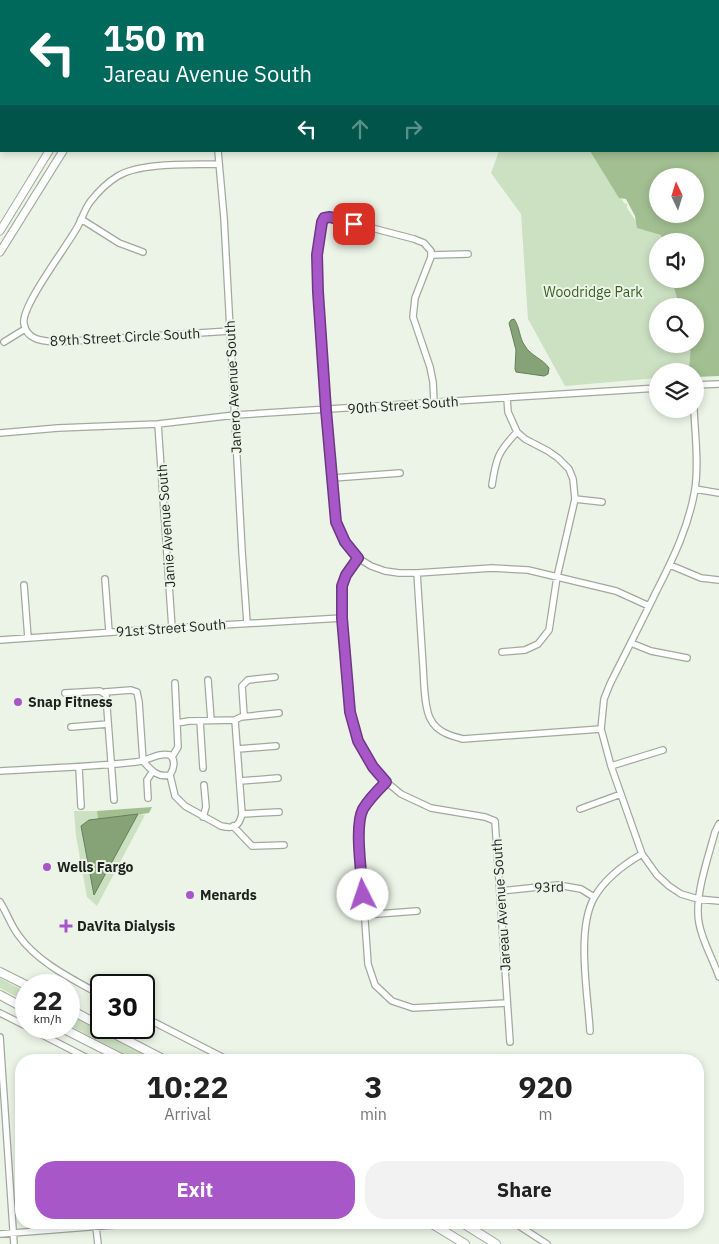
<!DOCTYPE html>
<html lang="en">
<head>
<meta charset="utf-8">
<style>
	body { margin:0; font-family:"IBM Plex Sans",sans-serif; background:#f2f2f2; color:#222; height:100vh; display:flex; flex-direction:column; font-size:19px; white-space:nowrap }
	* { box-sizing:border-box; margin:0 }
	p { font-size:16px; color:#767676 }
	.icon { flex:none; width:28px; height:28px; fill:none; stroke:currentColor; stroke-width:2; stroke-linecap:round; stroke-linejoin:round }
	.map { position:relative; flex:1; overflow:hidden }
	.details { position:absolute; left:15px; top:1054px; width:689px; height:175px; display:flex; flex-direction:column; background:#fff; border-radius:20px; box-shadow:0 2px 8px #0003 }
	.details>* { flex:none }
	.banner { position:absolute; left:0px; top:0px; width:720px; height:152px; box-shadow:0 2px 8px #0003; background:#00695c; color:#fff; overflow:hidden }
	.needle { width:32px; rotate:356deg }
	.tools { position:absolute; left:649px; top:168px; display:grid; gap:10px }
	.tools a { display:grid; place-items:center; width:55px; height:55px; border-radius:50%; background:#fff; box-shadow:0 2px 8px #0003; font-size:25px }
	.speed { position:absolute; left:15px; top:974px; display:flex; gap:10px; font-size:25px; font-weight:700; text-align:center }
	.speed>* { display:grid; place-content:center; width:65px; height:65px; border-radius:50%; background:#fff; box-shadow:0 2px 8px #0003; line-height:1 }
	.speed small { font-size:12px; font-weight:400 }
	.speed .limit { border:2px solid #111; border-radius:8px; background:#fff; color:#111 }
	.pin { position:absolute; display:grid; place-items:center; width:42px; height:42px; color:#fff; margin:-21px; border-radius:10px; box-shadow:0 2px 8px #0006 }
	.me { position:absolute; width:55px; margin:-28px; rotate:356deg; stroke-linejoin:round; filter:drop-shadow(0 0 4px #0008) }
	.turn { display:flex; align-items:center; gap:18px; height:105px; padding:0 20px; font-size:22px }
	.turn .icon { width:65px; height:65px; stroke-width:2.5 }
	.turn b { display:block; font-size:35px; line-height:42px }
	.lanes { display:flex; align-items:center; height:48px; padding:0 20px; background:#0003; justify-content:center; gap:25px; direction:ltr }
	.lanes .off { opacity:.35 }
	.eta { display:flex; justify-content:space-evenly; align-items:center; height:85px; text-align:center }
	.eta b { font-size:30px; font-weight:700; line-height:35px }
	.action { display:flex; gap:10px; margin-top:auto; padding:10px 20px }
	.action a { flex:1; height:58px; border-radius:20px; background:#a757c8; color:#fff; font-size:20px; font-weight:700; line-height:58px; text-align:center }
	.action a+a { background:#f2f2f2; color:#222 }
	.map>svg:first-child { display:block }
</style>
</head>
<body>
<div class="map">
<svg width="719" height="1244" viewBox="0 0 719 1244">
	<rect width="100%" height="100%" fill="#ecf4e7"/>
	<path fill="#cce0c2" d="M499,151H591L624,203L627,204V208L642,230L666,221L672,241H658V279H684L692,306H658V344H695V371H658L657,378L565,386L528,319L521,214L491,173Z
		M74,811H97L98,820H89L94,894L138,814L145,815L97,906L87,897L76,836Z
		M0,978L26,992V1002L0,988Z
		M69,1014L156,1060H135L69,1025Z"/>
	<path fill="#a1bf91" fill-rule="evenodd" d="M719,57V376L695,377V371H689L691,344H695V306H679L672,279H695V241H663L661,235L637,228L635,216L626,199L619,198L590,151H719ZM658,176H695V214H658Z
		M152,807L149,813L98,820L97,811Z"/>
	<path fill="#86a377" stroke="#677c5c" d="M514,319C520,327 519,338 525,346C531,356 543,359 549,368L548,374L544,376L516,372L515,369L516,350L509,323L511,320Z
		M138,814L94,895L81,826L89,820Z"/>
	<g fill="none" stroke-linecap="round" stroke-linejoin="round">
		<path stroke="#677c5c" stroke-width="2" d="M515,1L517,0"/>
		<defs>
			<path id="minor" d="M208,0V1
				M402,0L404,1
				M690,0V1
				M69,1L70,0
				M429,1V0
				M623,1L625,0
				M0,109L1,108
				M218,151L224,218L242,551L247,623
				M219,164C192,165 141,162 118,176C108,182 97,193 90,202C85,209 82,218 78,226C68,245 20,307 24,324C27,341 44,341 57,342L230,331
				M81,219L119,243L143,252
				M431,255L468,254
				M4,342L25,329
				M695,385L719,384
				M434,402L433,382L430,367L413,317L415,298L431,257V251L424,243L414,239L330,217L324,218L322,222L317,255L326,410L337,522L351,550L358,558L371,566L385,571L399,573H417L492,568L528,570L616,591L649,606
				M694,409C695,435 699,463 695,489C689,526 673,559 656,592C641,623 625,654 610,684L604,699L601,729L611,766L642,854L657,875L669,886L681,894L698,899L719,901
				M158,424L172,628
				M0,433L58,428L158,424L235,415L658,388
				M333,478L400,473
				M492,485C496,458 498,452 517,432
				M695,489L719,493
				M575,499L602,502
				M358,558L346,575L342,586V618L351,712L358,741L373,767L383,779L401,794L431,808L485,817L495,821L510,1042
				M670,565L701,578L719,580
				M417,573C419,604 421,635 423,666C424,680 424,709 431,720C437,732 451,736 463,739L601,729
				M105,579L109,632
				M24,585L28,638
				M0,640L172,628L342,618
				M631,643L651,651L687,658
				M502,652L525,650L538,644L549,630L557,577L575,499L573,479L569,469L558,458L548,451L525,439L517,432L508,412L507,398
				M208,680L211,720
				M65,693L100,691L106,695L114,800
				M244,716L242,686L248,680L275,677
				M200,721L203,768
				M177,723L189,721L235,720L241,717L279,713
				M71,727L108,724
				M238,749L276,746
				M172,757L178,747L175,683
				M611,766L663,750
				M79,768L81,806
				M0,771C46,768 91,767 136,762C148,761 158,752 170,755C176,760 174,769 170,775C157,778 151,770 143,761L139,702L137,692L131,690L105,692
				M170,775L175,796L185,806L221,826C234,829 239,827 242,814L235,720
				M240,781L278,778
				M386,782L363,809L359,836L368,964L375,985L392,1001L413,1008L507,1003
				M148,798L147,780L153,771
				M580,809L621,794
				M242,814L279,812
				M203,817L206,807L204,785
				M719,824L715,832C708,858 694,897 699,923C702,941 713,959 719,977
				M233,826L252,846L284,845
				M500,891L558,885L581,889L594,897
				M0,902C7,913 11,926 19,936C37,962 74,980 101,995
				M364,915L417,911
				M0,1013L26,1026
				M144,1017L228,1060
				M29,1028L91,1060
				M590,1031C588,995 576,930 594,898C605,878 623,865 642,854
				M0,1037L14,1244
				M513,1222L547,1244
				M96,1227L98,1244
				M0,1234L153,1222"/>
			<path id="major" d="M126,1L127,0
				M137,1V0
				M0,231L49,151
				M0,252L63,151"/>
			<path id="highway" d="M0,972L26,985
				M0,995L26,1009
				M69,1009L101,1026
				M62,1028L125,1060
				M103,1028L165,1060
				M429,1222L465,1244
				M461,1222L496,1244"/>
		</defs>
		<use href="#minor" stroke="#a1a99d" stroke-width="8"/>
		<use href="#major" stroke="#a1a99d" stroke-width="9"/>
		<use href="#highway" stroke="#a1a99d" stroke-width="10"/>
		<use href="#minor" stroke="#fff" stroke-width="5.5"/>
		<use href="#major" stroke="#fff" stroke-width="7"/>
		<use href="#highway" stroke="#fff" stroke-width="8"/>
	</g>
	<g fill="none" stroke-linecap="round" stroke-linejoin="round">
		<defs>
			<path id="route" d="M354,224L330,217L324,218L322,222L317,255L318,292L326,410L336,522L345,542L358,558L346,575L342,586V618L350,712L358,741L373,767L386,782C378,790 369,799 363,809C354,826 362,875 363,895"/>
		</defs>
		<use href="#route" stroke="#6d3982" stroke-width="12"/>
		<use href="#route" stroke="#a757c8" stroke-width="9"/>
	</g>
	<g fill="#a757c8" stroke="#ecf4e7" stroke-width="2">
		<circle cx="18" cy="702" r="5"/>
		<circle cx="47" cy="867" r="5"/>
		<circle cx="190" cy="895" r="5"/>
		<path d="M63.5 918.5h5v5h5v5h-5v5h-5v-5h-5v-5h5z"/>
	</g>
	<g text-anchor="middle" stroke-width="4" stroke-linejoin="round" paint-order="stroke">
		<g font-size="14" fill="#395f20" stroke="#ecf4e7">
			<text x="593" y="297">Woodridge Park</text>
		</g>
		<g font-size="14" fill="#1e211c" stroke="#ecf4e7">
			<text transform="translate(125 337) rotate(-3)" y="5">89th Street Circle South</text>
			<text transform="translate(233 387) rotate(-93)" y="5">Janero Avenue South</text>
			<text transform="translate(403 405) rotate(-4)" y="5">90th Street South</text>
			<text transform="translate(166 526) rotate(-94)" y="5">Janie Avenue South</text>
			<text transform="translate(171 628) rotate(-4)" y="5">91st Street South</text>
			<text transform="translate(549 887) rotate(-2)" y="5">93rd</text>
			<text transform="translate(501 905) rotate(-94)" y="5">Jareau Avenue South</text>
		</g>
		<g font-size="14" font-weight="bold" fill="#1e211c" stroke="#ecf4e7" text-anchor="start">
			<text x="28" y="707">Snap Fitness</text>
			<text x="57" y="872">Wells Fargo</text>
			<text x="200" y="900">Menards</text>
			<text x="77" y="931">DaVita Dialysis</text>
		</g>
	</g>
</svg>
<div class="tools">
<a><svg class="needle" viewBox="-14 -14 28 28"><path d="M0-13l5 13h-10z" fill="#e53935"/><path d="M0 13l5-13h-10z" fill="#767676"/></svg></a>
<a><svg class="icon" aria-label="sound" viewBox="0 0 24 24"><path d="M4 9h4l5-4v14l-5-4H4zM17 9q2 3 0 6"/></svg></a>
<a><svg class="icon" aria-label="search" viewBox="0 0 24 24"><circle cx="10" cy="10" r="6"/><path d="M15 15l6 6"/></svg></a>
<a><svg class="icon" aria-label="layers" viewBox="0 0 24 24"><path d="M12 4l9 5-9 5-9-5zM3 14l9 5 9-5"/></svg></a>
</div>
<div class="speed"><div>22<small>km/h</small></div><div class="limit">30</div></div>
<div class="pin" style="left:354px;top:224px;background:#d93025"><svg class="icon" aria-label="arrive" viewBox="0 0 24 24"><path d="M6 21V4h12l-3 4 3 4H6"/></svg></div>
<svg class="me" style="left:363px;top:895px" viewBox="-20 -20 40 40"><circle r="19" fill="#fff"/><path d="M0-13L10 11 0 6-10 11z" fill="#a757c8"/></svg>
<div class="banner">
<div class="turn"><svg class="icon" aria-label="left" viewBox="0 0 24 24"><path d="M17 20v-9H6M10 6l-5 5 5 5"/></svg><div><b>150 m</b>Jareau Avenue South</div></div>
<div class="lanes"><svg class="icon" aria-label="left" viewBox="0 0 24 24"><path d="M17 20v-9H6M10 6l-5 5 5 5"/></svg><svg class="icon off" aria-label="ahead" viewBox="0 0 24 24"><path d="M12 20V5M6 11l6-6 6 6"/></svg><svg class="icon off" aria-label="right" viewBox="0 0 24 24"><path d="M7 20v-9h11M14 6l5 5-5 5"/></svg></div>
</div>
<section class="details">
<div class="eta">
<div><b>10:22</b><p>Arrival</p></div>
<div><b>3</b><p>min</p></div>
<div><b>920</b><p>m</p></div>
</div>
<div class="action"><a>Exit</a><a>Share</a></div>
</section>
</div>
</body>
</html>
